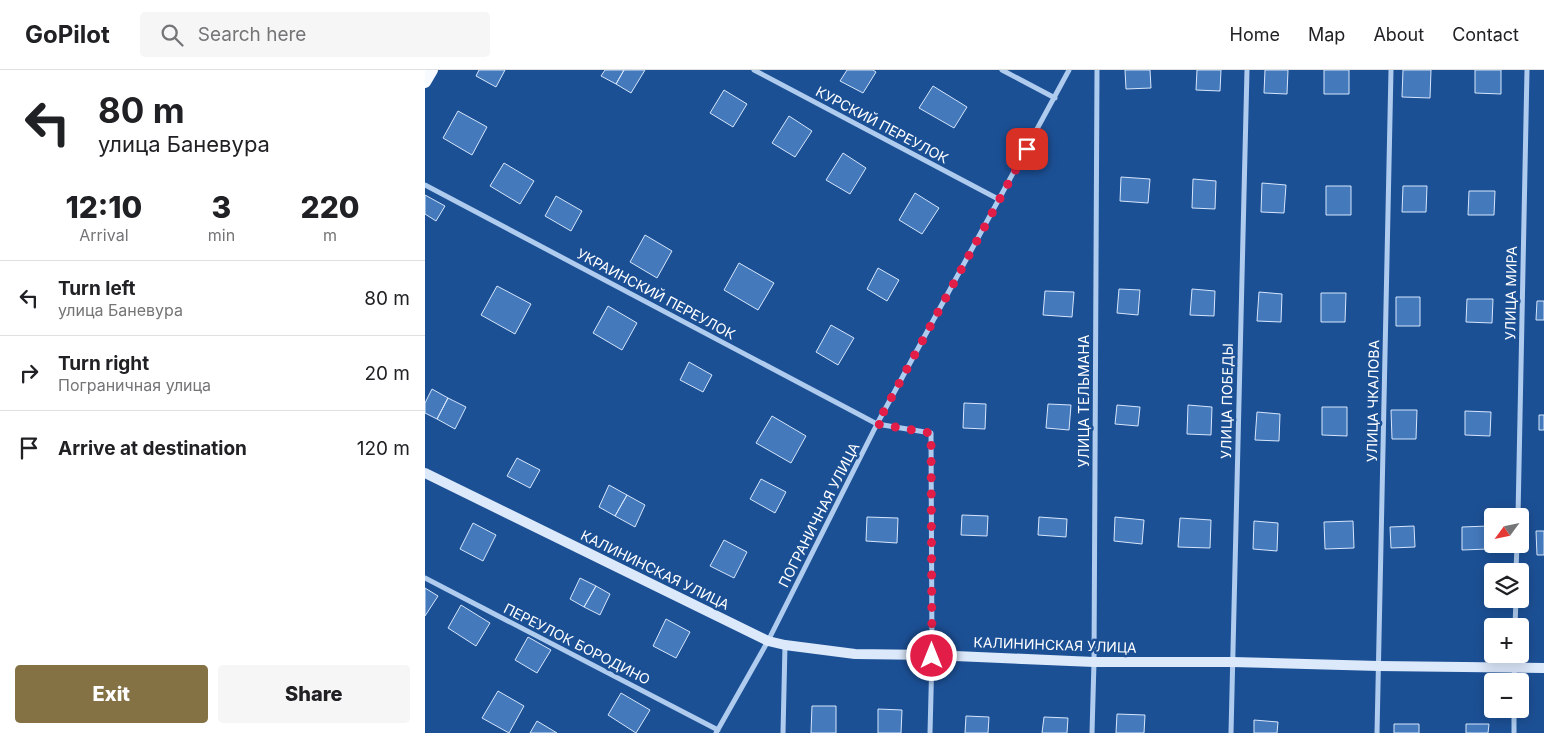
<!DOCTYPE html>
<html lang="en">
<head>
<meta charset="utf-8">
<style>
	body { margin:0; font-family:Inter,sans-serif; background:#f6f6f6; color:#202124; height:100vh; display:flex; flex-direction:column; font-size:19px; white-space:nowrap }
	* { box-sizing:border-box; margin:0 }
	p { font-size:16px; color:#757577 }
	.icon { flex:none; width:28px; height:28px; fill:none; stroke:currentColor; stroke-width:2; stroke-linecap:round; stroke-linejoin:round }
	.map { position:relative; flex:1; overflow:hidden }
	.panel { display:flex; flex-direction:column; background:#fff; width:425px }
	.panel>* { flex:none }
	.hud { background:#fff; color:#202124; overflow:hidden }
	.needle { width:32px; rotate:237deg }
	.buttons { position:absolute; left:1059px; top:438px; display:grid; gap:10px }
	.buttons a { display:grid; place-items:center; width:45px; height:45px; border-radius:5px; background:#fff; box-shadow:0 2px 12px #0003; font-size:25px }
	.pin { position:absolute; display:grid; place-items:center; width:42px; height:42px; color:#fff; margin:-21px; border-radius:10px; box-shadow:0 2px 8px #0006 }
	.me { position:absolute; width:55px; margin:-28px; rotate:0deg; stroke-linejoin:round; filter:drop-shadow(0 0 4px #0008) }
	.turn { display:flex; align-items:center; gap:18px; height:105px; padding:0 15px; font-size:22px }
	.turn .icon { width:65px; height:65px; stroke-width:2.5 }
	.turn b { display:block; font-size:35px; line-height:42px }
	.eta { display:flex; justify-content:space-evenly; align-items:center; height:85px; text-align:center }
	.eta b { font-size:30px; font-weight:800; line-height:35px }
	.cta { display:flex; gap:10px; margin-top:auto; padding:10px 15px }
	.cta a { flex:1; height:58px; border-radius:5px; background:#847245; color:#fff; font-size:20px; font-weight:800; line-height:58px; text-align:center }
	.cta a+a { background:#f6f6f6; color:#202124 }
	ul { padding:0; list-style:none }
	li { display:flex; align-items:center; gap:15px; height:75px; padding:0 15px; border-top:1px solid #e0e0e0 }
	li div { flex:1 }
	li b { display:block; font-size:19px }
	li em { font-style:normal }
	header { display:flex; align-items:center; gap:30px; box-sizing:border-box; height:70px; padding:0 25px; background:#fff; border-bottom:1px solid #e0e0e0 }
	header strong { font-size:24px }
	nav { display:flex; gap:28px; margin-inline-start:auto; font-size:18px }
	.search { width:350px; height:45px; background:#f6f6f6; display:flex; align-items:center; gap:12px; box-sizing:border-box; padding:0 18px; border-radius:5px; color:#757577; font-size:19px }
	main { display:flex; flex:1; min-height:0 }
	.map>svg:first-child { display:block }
</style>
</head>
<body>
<header>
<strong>GoPilot</strong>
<div class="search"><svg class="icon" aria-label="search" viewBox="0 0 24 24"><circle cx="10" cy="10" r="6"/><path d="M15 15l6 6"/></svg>Search here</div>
<nav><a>Home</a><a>Map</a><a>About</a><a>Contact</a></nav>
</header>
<main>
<section class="panel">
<div class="hud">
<div class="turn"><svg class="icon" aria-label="left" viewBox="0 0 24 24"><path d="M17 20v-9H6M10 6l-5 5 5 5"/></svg><div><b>80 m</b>улица Баневура</div></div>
</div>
<div class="eta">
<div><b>12:10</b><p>Arrival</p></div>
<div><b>3</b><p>min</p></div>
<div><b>220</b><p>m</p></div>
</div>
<ul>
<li><svg class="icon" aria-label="left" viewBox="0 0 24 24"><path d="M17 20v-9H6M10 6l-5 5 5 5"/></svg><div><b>Turn left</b><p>улица Баневура</p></div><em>80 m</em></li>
<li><svg class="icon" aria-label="right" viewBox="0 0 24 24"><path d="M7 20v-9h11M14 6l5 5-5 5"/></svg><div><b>Turn right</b><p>Пограничная улица</p></div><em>20 m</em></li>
<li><svg class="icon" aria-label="arrive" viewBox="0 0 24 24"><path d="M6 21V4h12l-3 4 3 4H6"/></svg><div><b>Arrive at destination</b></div><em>120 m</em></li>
</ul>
<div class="cta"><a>Exit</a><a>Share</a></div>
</section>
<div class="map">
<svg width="1119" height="663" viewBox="0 0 1119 663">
	<rect width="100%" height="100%" fill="#1c5095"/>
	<path fill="#4479bc" stroke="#d6e6fb" d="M54,0H80L71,17L51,6Z
		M180,0H199L191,14L176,6Z
		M199,0H220L206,23L191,14Z
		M422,0H448L451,2L438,23L415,11Z
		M700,0H725L726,18L701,19Z
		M772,0H796L795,21L771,20Z
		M840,0H863L862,24L839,23Z
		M899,0H924V24H899Z
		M978,0H1006L1005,28L977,27Z
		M1050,0H1076V24L1050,23Z
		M508,16L542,37L529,58L494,38Z
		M299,20L322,34L308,57L285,43Z
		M33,41L62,57L47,85L18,68Z
		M364,46L387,61L370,87L347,73Z
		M418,83L441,98L425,124L401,110Z
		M79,93L109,111L95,134L65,116Z
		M696,107L725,109L723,133L695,131Z
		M768,109L791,111L790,139L767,138Z
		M837,113L861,115L859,143L836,142Z
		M901,116H926V145H901Z
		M978,116H1002L1001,142H977Z
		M1044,121H1070L1069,145H1043Z
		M490,123L514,138L497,164L474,150Z
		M0,125L20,136L11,151L0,144Z
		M131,126L157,141L146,161L120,146Z
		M220,165L247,181L232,208L205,192Z
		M314,193L349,213L333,240L299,220Z
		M453,198L474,210L462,231L442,219Z
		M72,216L106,234L90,264L56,245Z
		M694,219L715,220L713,245L692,243Z
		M767,219L790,221L789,246L765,245Z
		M620,221L649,222L647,247L618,245Z
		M834,222L857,224L856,252L832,251Z
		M896,223H921L920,252H896Z
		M971,227H995V256H971Z
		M1042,229H1068L1067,253L1041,252Z
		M1112,231H1119V250H1111Z
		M183,236L212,253L197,280L168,263Z
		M406,255L429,268L413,295L391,282Z
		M264,292L287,305L278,322L255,310Z
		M7,319L23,328L12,349L0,343V333Z
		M23,328L41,337L30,359L12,349Z
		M539,333L561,334L560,359L538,358Z
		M623,334L646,335L644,360L621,358Z
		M692,335L715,337L713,356L690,354Z
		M763,335L787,337L786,365L762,364Z
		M897,337H922V366L897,365Z
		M966,340H992L991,369H967Z
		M1040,341L1066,342L1065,366L1040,365Z
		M832,342L855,344L854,371L830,370Z
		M1114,345H1119V360H1114Z
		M347,346L381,366L366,393L331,373Z
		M92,388L115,400L105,418L82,406Z
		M336,409L361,422L350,443L325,429Z
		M184,415L202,425L190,446L174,437Z
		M202,425L220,435L210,457L190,446Z
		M537,445L563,446L562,466L536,465Z
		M442,447L473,448L472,473L441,471Z
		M614,447L642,449L641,467L613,465Z
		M690,447L719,450L717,474L689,471Z
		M755,448L786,450L785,478L753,477Z
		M829,451L853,453L852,481L828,479Z
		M928,451L929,478L900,479L899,452Z
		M48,453L71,465L58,491L35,479Z
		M989,456L990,477L966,478L965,457Z
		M1063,456V479L1037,480V457Z
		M1111,461H1119V485H1112Z
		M299,470L322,482L309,508L285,496Z
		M155,508L171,516L159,537L145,529Z
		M171,516L185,524L175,545L159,537Z
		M0,518L13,526L0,546Z
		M36,535L65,553L51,576L23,558Z
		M241,549L265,562L251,588L228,576Z
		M103,567L126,580L112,603L90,590Z
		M73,621L99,636L84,663L57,648Z
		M196,623L225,640L211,663L183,645Z
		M387,636H411V663H386Z
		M453,639L477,640L476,663H453Z
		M692,644L720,645L719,663H691Z
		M541,646L564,647L563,663H540Z
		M619,647L643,648L642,663H617Z
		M829,650L853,652L852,663H829Z
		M112,651L132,663H105Z
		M969,654H994V663H969Z
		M1041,654H1064L1063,663H1041Z"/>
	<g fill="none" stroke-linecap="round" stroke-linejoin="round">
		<path stroke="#afccef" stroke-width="5" d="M329,0L575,130
			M577,0L630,28
			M0,115L452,354L506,363L507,585L505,663
			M1093,446L1102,0
			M1091,501L1092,474
			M0,508L293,660
			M1090,556L1091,529
			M1089,611L1090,584
			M291,663L343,571L452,354L644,0
			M358,663L360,575
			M667,663L669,592L672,0
			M806,663L822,0
			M952,663L966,0
			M1089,663V639"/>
		<path stroke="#dce9fb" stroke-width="10" d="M0,403L343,571L360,575L430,584L507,585L669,592H807L954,596L1119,598"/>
		<path stroke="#f7faff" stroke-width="12" d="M0,12L7,0"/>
	</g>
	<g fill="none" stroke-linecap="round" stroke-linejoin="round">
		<path stroke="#e11d48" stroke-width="9" stroke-dasharray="0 16.2" d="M507,586L506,363L452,354L602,79"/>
	</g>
	<g text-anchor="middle" stroke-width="5" stroke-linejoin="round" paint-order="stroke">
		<g font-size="14" fill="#fff" stroke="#1c5095">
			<text transform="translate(457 55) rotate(28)" y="5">КУРСКИЙ ПЕРЕУЛОК</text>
			<text transform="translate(1086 223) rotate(-89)" y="5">УЛИЦА МИРА</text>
			<text transform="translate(231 224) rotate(28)" y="5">УКРАИНСКИЙ ПЕРЕУЛОК</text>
			<text transform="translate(659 331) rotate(-90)" y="5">УЛИЦА ТЕЛЬМАНА</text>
			<text transform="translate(802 331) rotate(-89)" y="5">УЛИЦА ПОБЕДЫ</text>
			<text transform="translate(948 331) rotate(-89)" y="5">УЛИЦА ЧКАЛОВА</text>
			<text transform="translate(394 445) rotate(-63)" y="5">ПОГРАНИЧНАЯ УЛИЦА</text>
			<text transform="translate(230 500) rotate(26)" y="5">КАЛИНИНСКАЯ УЛИЦА</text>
			<text transform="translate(152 574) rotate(27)" y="5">ПЕРЕУЛОК БОРОДИНО</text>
			<text transform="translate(630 575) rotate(2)" y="5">КАЛИНИНСКАЯ УЛИЦА</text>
		</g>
	</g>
</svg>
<div class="buttons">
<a><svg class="needle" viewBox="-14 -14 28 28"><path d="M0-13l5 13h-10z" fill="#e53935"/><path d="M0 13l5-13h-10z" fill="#757577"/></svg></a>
<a><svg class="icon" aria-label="layers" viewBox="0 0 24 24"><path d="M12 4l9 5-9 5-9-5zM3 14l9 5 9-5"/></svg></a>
<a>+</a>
<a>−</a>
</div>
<div class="pin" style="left:602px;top:79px;background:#d93025"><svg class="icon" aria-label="arrive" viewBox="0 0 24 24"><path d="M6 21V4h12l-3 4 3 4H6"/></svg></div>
<svg class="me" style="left:507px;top:586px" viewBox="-20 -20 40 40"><circle r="17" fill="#e11d48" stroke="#fff" stroke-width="3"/><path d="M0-11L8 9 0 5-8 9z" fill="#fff"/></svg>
</div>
</main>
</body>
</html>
